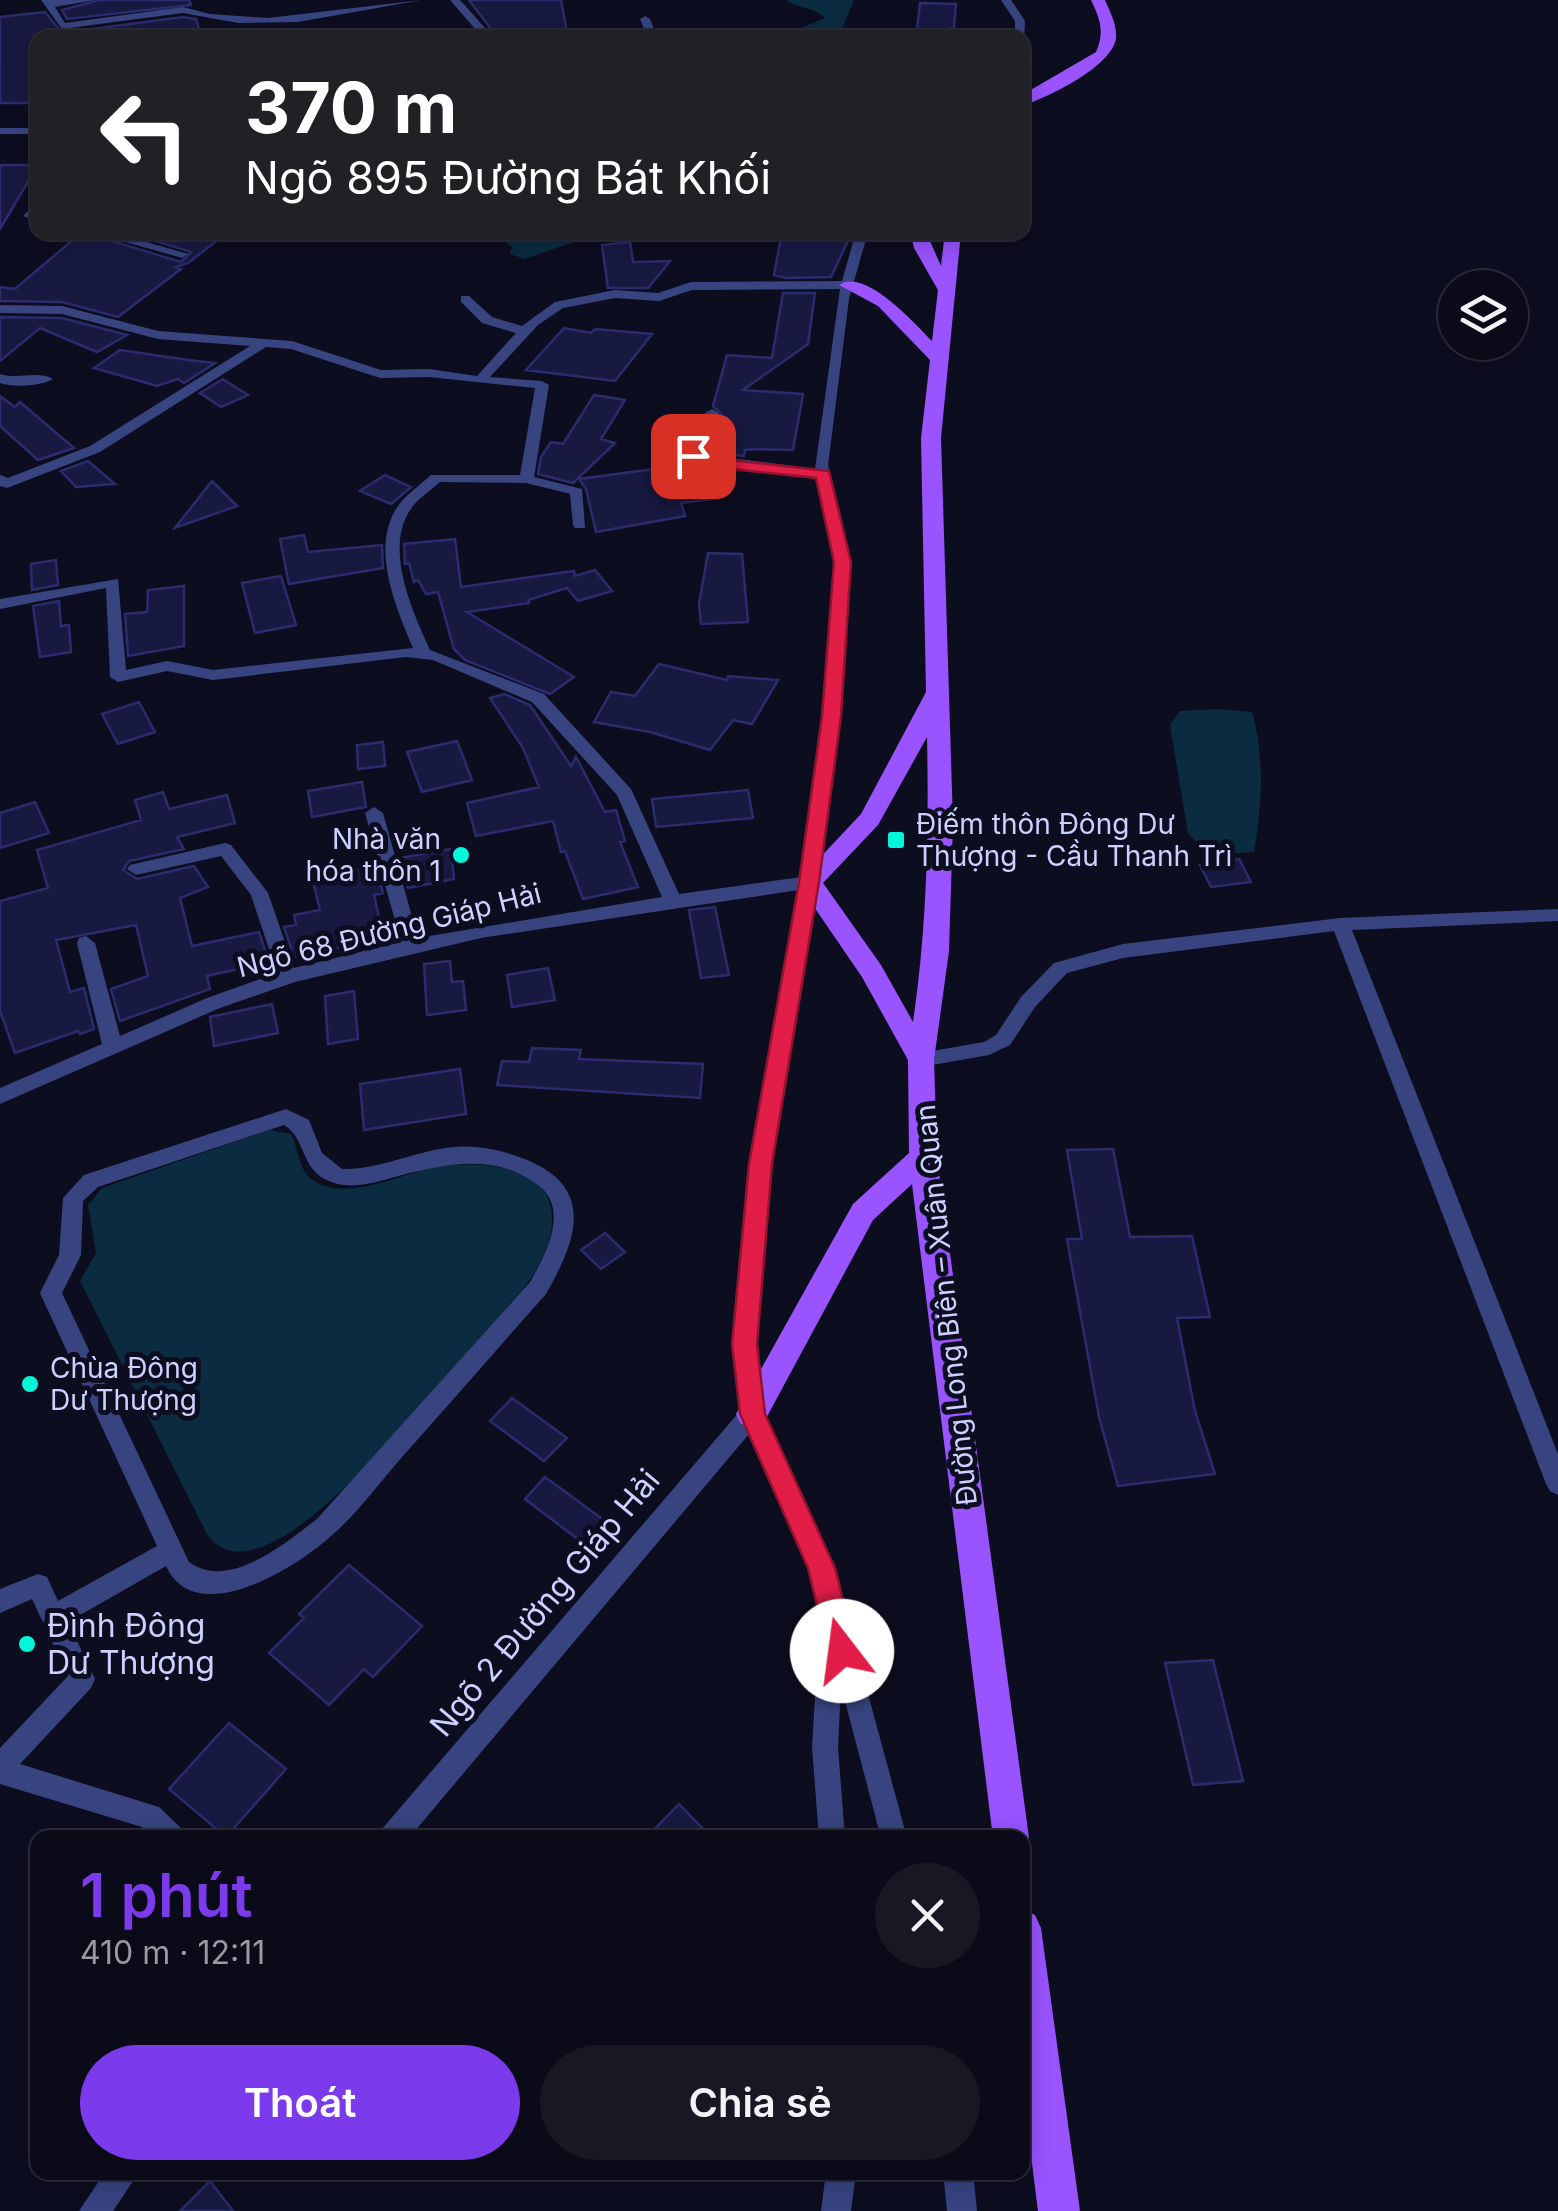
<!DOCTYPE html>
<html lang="vi">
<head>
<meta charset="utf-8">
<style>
	body { margin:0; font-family:Inter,sans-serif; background:#181825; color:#f1f3f6; height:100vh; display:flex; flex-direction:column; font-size:38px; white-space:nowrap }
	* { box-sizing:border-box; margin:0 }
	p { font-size:32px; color:#999aa2 }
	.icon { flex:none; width:55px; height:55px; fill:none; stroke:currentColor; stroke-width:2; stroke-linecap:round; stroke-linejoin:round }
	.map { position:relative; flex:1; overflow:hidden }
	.sheet { position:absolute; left:30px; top:1830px; width:1000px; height:350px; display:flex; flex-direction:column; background:#0a0a18; border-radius:20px; box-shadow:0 5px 25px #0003,0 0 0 2px #2a2b37 }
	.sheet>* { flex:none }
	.hud { position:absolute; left:30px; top:30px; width:1000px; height:210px; border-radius:20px; box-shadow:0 5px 25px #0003,0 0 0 2px #2a2b37; background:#202124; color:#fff; overflow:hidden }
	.buttons { position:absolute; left:1438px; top:270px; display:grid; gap:20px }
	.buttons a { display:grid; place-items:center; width:90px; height:90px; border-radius:50%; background:#0a0a18; box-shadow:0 5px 25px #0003,0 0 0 2px #2a2b37; font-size:50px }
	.pin { position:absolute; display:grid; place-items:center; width:85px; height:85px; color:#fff; margin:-42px; border-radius:20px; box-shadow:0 5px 15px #0006 }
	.me { position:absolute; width:110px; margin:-55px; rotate:345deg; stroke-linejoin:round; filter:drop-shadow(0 0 8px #0008) }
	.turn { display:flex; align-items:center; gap:35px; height:210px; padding:0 50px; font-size:45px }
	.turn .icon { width:130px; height:130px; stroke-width:2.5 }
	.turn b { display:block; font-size:70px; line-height:85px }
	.round { display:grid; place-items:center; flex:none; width:105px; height:105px; border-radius:52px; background:#181825 }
	.headline { display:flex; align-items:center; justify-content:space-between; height:170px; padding:0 50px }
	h1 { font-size:60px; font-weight:600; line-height:75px; color:#7c3aed }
	.action { display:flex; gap:20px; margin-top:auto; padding:20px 50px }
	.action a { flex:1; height:115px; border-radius:60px; background:#7c3aed; color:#fff; font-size:40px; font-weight:600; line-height:115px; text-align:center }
	.action a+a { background:#181825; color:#f1f3f6 }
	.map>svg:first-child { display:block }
</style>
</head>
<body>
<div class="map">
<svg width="1558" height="2211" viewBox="0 0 1558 2211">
	<rect width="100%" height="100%" fill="#0d0d20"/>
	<path fill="#0b2b41" d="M786,0H854L839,37H732L801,28L825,18C813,6 799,9 786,0Z
		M495,233H600L525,259L510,254L512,247Z
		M1215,709L1252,712C1265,757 1262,806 1254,852L1208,855L1188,833L1170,725L1180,711Z
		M269,1130L291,1134C299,1149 298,1171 314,1181C350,1203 405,1171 442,1166C471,1163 499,1164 525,1176C537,1181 547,1191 550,1204C558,1235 541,1265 523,1289C492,1324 462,1358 431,1393C398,1430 258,1607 207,1534L80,1281L96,1253L88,1205L102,1188Z"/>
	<path fill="#181941" stroke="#2a2c6d" stroke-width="2.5" d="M99,0H189L191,5L67,19L62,10Z
		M469,0H561L567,32L498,38Z
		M920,3L956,4L954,27L942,31L943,38H916Z
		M45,12L62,33L183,17L196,19L202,38H38V103H0V17Z
		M0,165H38L0,229Z
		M82,232L181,262L191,252L127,232H228L188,263L176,267L181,269L118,317L62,302L0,301V287L15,289Z
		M782,232H852L831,277L786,278L774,275Z
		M630,242L633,262L670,261L648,288H608L602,245Z
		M783,293H815L808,344L743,390L803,394L793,450L756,449L745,450L744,456L706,451L722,415L713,406L727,355L772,358Z
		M0,317L62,318L127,335L97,352L40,328L0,361Z
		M564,328L591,333L595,329L652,334L615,381L526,370Z
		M120,350L188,360L215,363L184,383L178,379L157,386L94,368Z
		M223,379L224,380L248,395L221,407L200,393Z
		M594,395L625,400L601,439L615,443L573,483L538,474L541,457L551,442L563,444Z
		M0,396L15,407L20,402L74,448L38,460L0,426Z
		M88,461L115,484L76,487L61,471Z
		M691,464L701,468L713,499L681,503L685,516L596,532L586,489L579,479Z
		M385,475L411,487L391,504L360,491Z
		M212,481L237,506L175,528Z
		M304,535L308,552L382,545L383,568L289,584L280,539Z
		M455,539L461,587L574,571L575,576L595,570L612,591L578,601L567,588L528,600L529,603L467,612L574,677L550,694L465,660L454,649L438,592L426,594L418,580L414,582L409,563L405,564L404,544Z
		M708,553L742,554L748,622L701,624L699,604Z
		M56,560L58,585L32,590L31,564Z
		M281,576L296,625L255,633L242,583Z
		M184,586V646L128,656L125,614L147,612L148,590Z
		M59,601L61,626L69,625L71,652L40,657L33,606Z
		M659,664L727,680L728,676L778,680L752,724L733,720L710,750L650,732L594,722L611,692L635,696Z
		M504,694L530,705L571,766L576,757L605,812L616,810L625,841L620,842L638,887L583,899L565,851L561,852L553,821L476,836L467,803L539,787L523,748L490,698Z
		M139,702L155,732L118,744L102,714Z
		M457,741L472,780L422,792L407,752Z
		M383,742L385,766L358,769L357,745Z
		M362,782L366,807L312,817L308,791Z
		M748,790L753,818L656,827L652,799Z
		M163,792L169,809L227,795L235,823L177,837L184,849L129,861L123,870L137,879L194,866L208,887L180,898L192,946L259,932L269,962L207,976L210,989L120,1021L111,989L148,976L136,925L56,940L70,992L84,988L94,1029L80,1034L78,1031L15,1053L0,1011V901L48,888L37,850L141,820L135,800Z
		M35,802L49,833L0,848V813Z
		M451,849L454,879L408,888L400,858Z
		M1239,859L1251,882L1211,887L1200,865Z
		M376,865L383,893L374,895L384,938L294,957L284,927L296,925L294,915L320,910L312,878Z
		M715,907L729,975L701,978L689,910Z
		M450,961L452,982L463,981L466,1010L427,1015L424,964Z
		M548,968L555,1000L512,1007L507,975Z
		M354,991L358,1039L328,1044L325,996Z
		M272,1004L278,1033L214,1046L210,1017Z
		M532,1048L581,1050L579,1059L703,1064L700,1098L497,1085L502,1061L529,1062Z
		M460,1069L466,1114L364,1130L360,1084Z
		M1113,1149L1130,1237L1192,1236L1210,1317L1177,1318L1195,1411L1215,1474L1118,1486L1099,1417L1067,1239H1082L1067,1150Z
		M605,1233L625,1252L601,1269L581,1250Z
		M512,1398L567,1438L544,1461L490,1421Z
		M545,1477L605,1521L584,1544L525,1499Z
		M349,1565L422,1626L373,1677L364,1669L329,1705L269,1653L304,1618L299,1614Z
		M1213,1660L1243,1781L1193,1785L1165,1663Z
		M229,1723L286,1769L226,1837L169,1789Z
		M679,1804L712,1838H646Z
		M210,2181L233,2211H180Z"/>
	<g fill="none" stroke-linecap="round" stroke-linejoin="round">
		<path fill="#374480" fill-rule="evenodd" d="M41,0H95L55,7L65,23L183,7L210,14L268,18L422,0L298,22L238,23L183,13L62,29Z
			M450,0H460L494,38H483Z
			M1001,0H1011L1025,21L1024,40L1022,38L949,37L944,34L949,31L1015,34V21Z
			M645,16L650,19L658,38H648L640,19Z
			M0,128H38V134H0Z
			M34,205H38V221L23,216Z
			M90,232H112L188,254L182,258Z
			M856,232H868L849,299L828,465L850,561L839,716L818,882L770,1164L756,1344L763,1414L834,1568L907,1838H881L841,1686L838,1747L845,1838H819L812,1747L819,1630L824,1621L810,1568L749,1434L409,1838H378L382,1829L740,1411L734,1344L750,1164L799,890L481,938L295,982L220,1008L0,1104V1088L102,1044L77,943L79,938L86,936L95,943L120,1036L207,998L277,973L251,895L221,856L136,875L127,869L130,865L225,843L231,845L268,893L294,968L401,942L365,813L374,807L383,813L418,938L662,897L617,795L532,702L433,660L406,657L213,680L167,671L118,682L110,677L106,588L0,609V599L118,579L126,670L167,661L213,670L413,648C396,608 371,550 396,509C405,495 419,486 431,475H520L535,388L429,377L380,378L291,349L266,347L100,452L7,488L0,486V475L8,478L90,446L250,346L158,339L62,314L0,313V305L62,306L158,331L292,341L381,370L429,369L477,376L516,333L482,323L461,302V296H469L492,317L522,326L555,302L615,290L658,293L691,282L842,281ZM840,289L815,469L700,454L719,413L712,409L705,413L685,450L688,459L700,464L817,478L834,561L823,716L801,877L679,894L631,789L544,694L430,650C413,612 384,550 410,510C417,499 430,491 440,482L526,483L567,493L570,494L573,525L575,528H585L582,489L534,477L549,385L542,381L490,377L538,325L563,308L615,298L659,301L692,290Z
			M0,374C17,380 39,370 53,379C41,386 14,388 0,383Z
			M1558,909V921L1352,930L1558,1454V1495L1550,1491L1546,1484L1334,931L1123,958L1067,973L1035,1007L1010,1045L989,1055L921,1067L911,1060L921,1053L984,1042L996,1035L1021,997L1054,963L1123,944L1340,918Z
			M286,1109L309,1120L322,1153L342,1169C381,1170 416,1150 455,1147C477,1145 501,1150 522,1158C597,1186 577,1240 546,1294C498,1348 451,1402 403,1456C380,1482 358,1513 331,1536C297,1567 196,1631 166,1566L68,1622L95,1679L91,1688L20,1764L159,1807L182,1829L186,1838H153L142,1827L0,1784V1748L68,1676L32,1599L0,1613V1589L38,1574L47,1577L58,1601L157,1546L40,1293L59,1255L63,1198L84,1175ZM284,1125C309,1140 298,1174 338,1184C355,1188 374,1183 391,1178C440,1165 493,1151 538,1185C570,1209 546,1254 530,1282L317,1519C284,1544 229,1591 189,1562L62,1293L81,1255L83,1201L98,1187Z
			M105,2172H139L113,2211H79Z
			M826,2172H856L851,2211H821Z
			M943,2172H973L977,2211H947Z"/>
		<path fill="#9953ff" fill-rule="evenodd" d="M1091,0H1105C1110,12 1117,24 1116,38C1112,67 1048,97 1022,106V95L1096,52C1105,32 1100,19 1091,0Z
			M910,232H926L941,266L945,232H961L941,438L953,823L949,951L934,1060L937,1157L1029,1838L1022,1852V1838H993L912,1184L873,1220L763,1424L752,1428L741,1424L736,1414L853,1204L909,1153L908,1060L862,977L797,882L861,814L926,692L921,438L930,360L878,306L839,285C865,267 915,324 932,341L938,290L914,248ZM927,737C929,833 927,927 913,1022L881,965L823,883L878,825Z
			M1022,1909L1035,1915L1041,1928L1080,2211H1038L1022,2084Z"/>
	</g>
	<path fill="#e11d48" stroke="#92132f" stroke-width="2.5" d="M693,451L714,458L829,471L851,562L841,716L819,882L772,1164L757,1344L765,1414L835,1568L856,1651L852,1661L842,1665L832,1661L828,1651L808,1568L740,1414L732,1344L749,1164L799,882L822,716L834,562L816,478L712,467L687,459V453Z"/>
	<g fill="#00f7d9" stroke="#0d0d20" stroke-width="4">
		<rect x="886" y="830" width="20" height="20" rx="5"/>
		<circle cx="461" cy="855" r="10"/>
		<circle cx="30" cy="1384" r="10"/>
		<circle cx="27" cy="1644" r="10"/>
	</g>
	<g text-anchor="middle" stroke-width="10" stroke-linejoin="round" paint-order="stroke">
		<g font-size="28" fill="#ccd1ff" stroke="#0d0d20" text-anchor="start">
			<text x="916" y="834">Điếm thôn Đông Dư<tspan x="916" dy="32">Thượng - Cầu Thanh Trì</tspan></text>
			<text x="441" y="849" text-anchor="end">Nhà văn<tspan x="441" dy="32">hóa thôn 1</tspan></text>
			<text x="50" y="1378">Chùa Đông<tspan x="50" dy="32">Dư Thượng</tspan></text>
		</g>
		<g font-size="28" fill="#ccd1ff" stroke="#0d0d20">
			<text transform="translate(389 930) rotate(-14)" y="10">Ngõ 68 Đường Giáp Hải</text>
			<text transform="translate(946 1305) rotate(-96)" y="10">Đường Long Biên – Xuân Quan</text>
		</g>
		<g font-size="32" fill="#ccd1ff" stroke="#0d0d20">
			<text transform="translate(545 1603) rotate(-50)" y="11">Ngõ 2 Đường Giáp Hải</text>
		</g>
		<g font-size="32" fill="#ccd1ff" stroke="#0d0d20" text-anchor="start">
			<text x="47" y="1637">Đình Đông<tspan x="47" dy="37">Dư Thượng</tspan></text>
		</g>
	</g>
</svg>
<div class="buttons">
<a><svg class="icon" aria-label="layers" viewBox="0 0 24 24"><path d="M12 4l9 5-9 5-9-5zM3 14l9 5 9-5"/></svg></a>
</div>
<div class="pin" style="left:693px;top:456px;background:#d93025"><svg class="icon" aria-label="arrive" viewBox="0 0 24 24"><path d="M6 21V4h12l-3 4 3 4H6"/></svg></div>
<svg class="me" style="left:842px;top:1651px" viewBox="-20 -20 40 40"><circle r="19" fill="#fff"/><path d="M0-13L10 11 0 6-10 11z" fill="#e11d48"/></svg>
<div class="hud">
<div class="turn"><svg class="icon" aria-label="left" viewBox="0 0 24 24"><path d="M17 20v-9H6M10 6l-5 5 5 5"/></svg><div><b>370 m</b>Ngõ 895 Đường Bát Khối</div></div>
</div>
<section class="sheet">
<div class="headline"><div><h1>1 phút</h1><p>410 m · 12:11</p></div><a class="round"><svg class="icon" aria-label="close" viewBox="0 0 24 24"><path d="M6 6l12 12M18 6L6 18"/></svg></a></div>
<div class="action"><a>Thoát</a><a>Chia sẻ</a></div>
</section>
</div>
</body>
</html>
